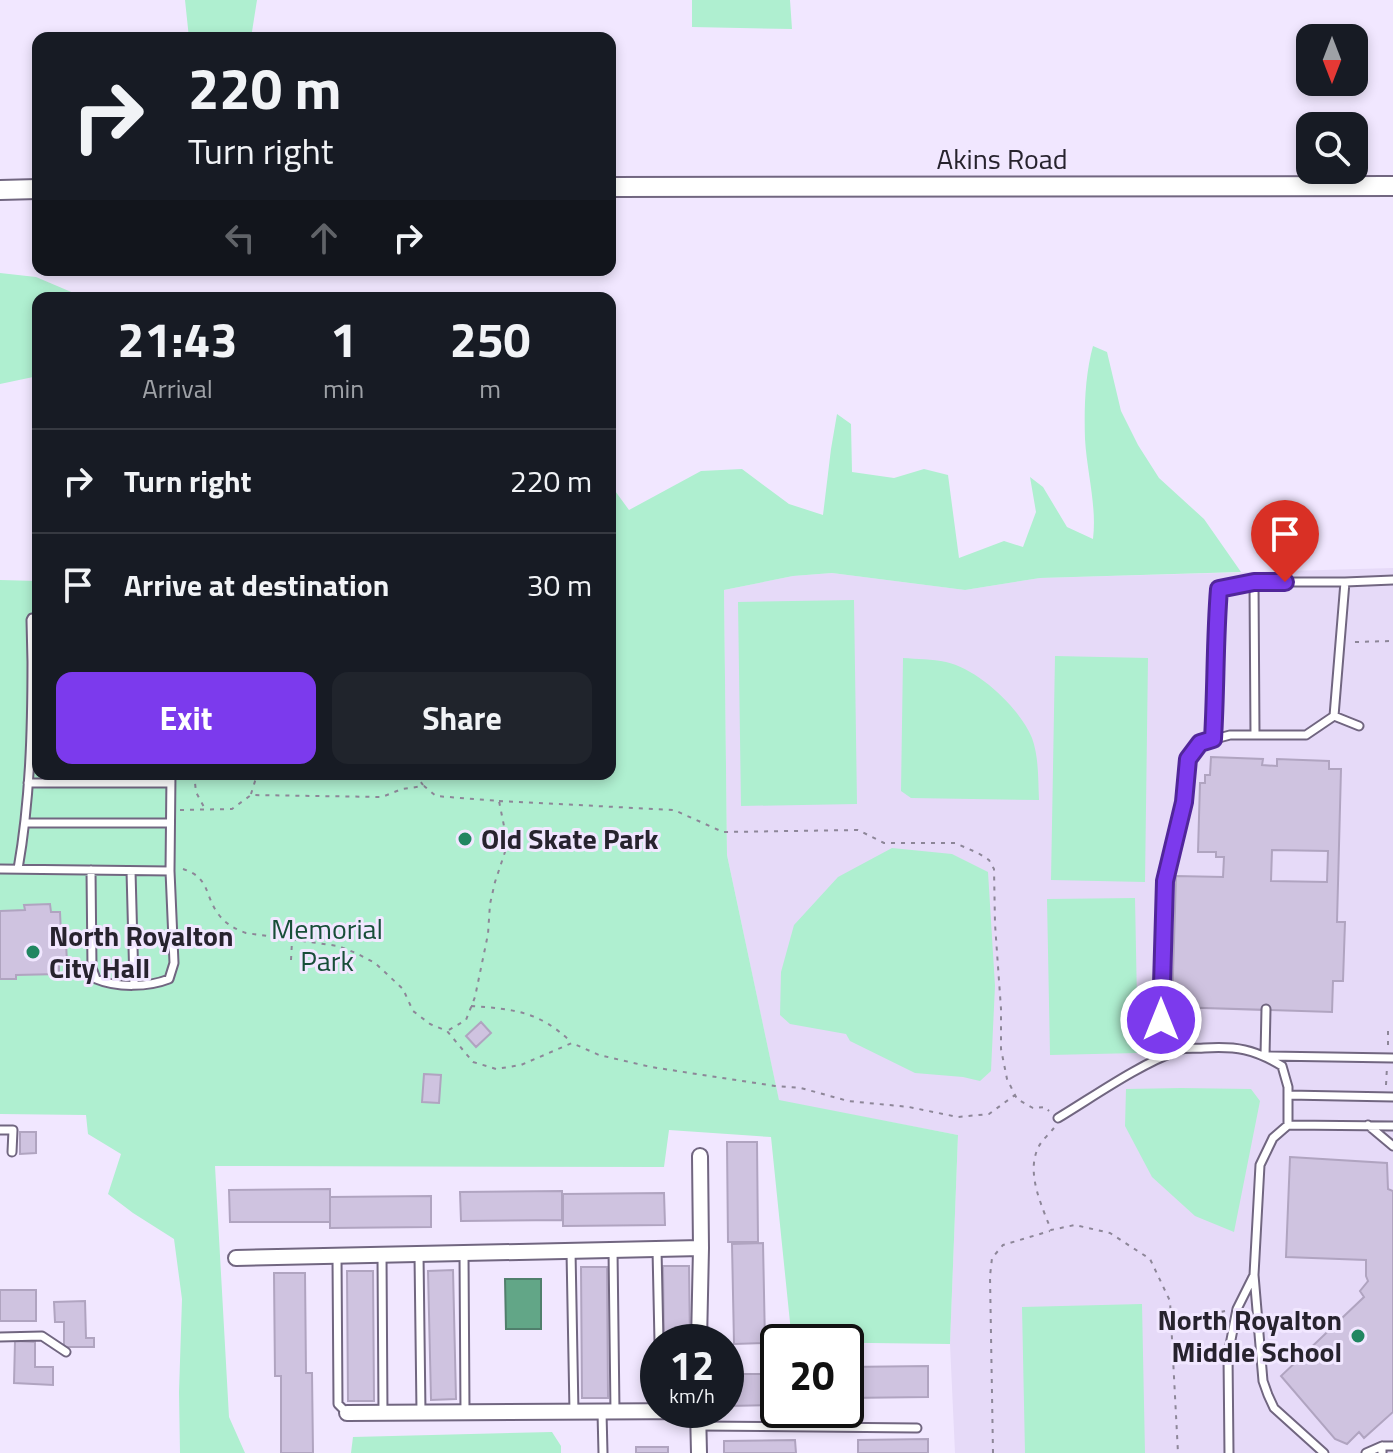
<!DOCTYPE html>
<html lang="en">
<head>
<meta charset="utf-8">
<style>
	body { margin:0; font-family:"Titillium Web",sans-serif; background:#20242c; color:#f1f3f6; height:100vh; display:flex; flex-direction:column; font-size:30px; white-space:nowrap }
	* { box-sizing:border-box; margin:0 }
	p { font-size:26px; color:#9ea1a6 }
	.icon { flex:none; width:44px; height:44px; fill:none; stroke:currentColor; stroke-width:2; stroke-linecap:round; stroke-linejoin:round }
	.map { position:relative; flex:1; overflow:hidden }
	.panel { position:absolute; left:32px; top:292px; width:584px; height:488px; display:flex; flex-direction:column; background:#171b24; border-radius:16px; box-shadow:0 4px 12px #0003 }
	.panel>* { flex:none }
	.banner { position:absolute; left:32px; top:32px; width:584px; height:244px; border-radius:16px; box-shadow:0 4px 12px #0003; background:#171b24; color:#f1f3f6; overflow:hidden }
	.needle { width:52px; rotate:180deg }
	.tools { position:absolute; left:1296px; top:24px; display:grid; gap:16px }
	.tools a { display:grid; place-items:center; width:72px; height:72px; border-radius:16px; background:#171b24; box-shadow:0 4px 12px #0003; font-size:40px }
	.speed { position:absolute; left:640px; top:1324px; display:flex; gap:16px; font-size:40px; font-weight:700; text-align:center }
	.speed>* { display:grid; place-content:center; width:104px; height:104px; border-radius:50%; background:#171b24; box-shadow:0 4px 12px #0003; line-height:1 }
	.speed small { font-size:20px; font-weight:400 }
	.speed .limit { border:4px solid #111; border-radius:12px; background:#fff; color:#111 }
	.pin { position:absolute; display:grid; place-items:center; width:68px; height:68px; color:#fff; margin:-82px -34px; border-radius:50% 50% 50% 0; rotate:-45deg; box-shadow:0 0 8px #0007 }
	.pin .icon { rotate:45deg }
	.me { position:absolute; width:88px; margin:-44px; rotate:0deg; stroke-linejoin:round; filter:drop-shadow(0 0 6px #0008) }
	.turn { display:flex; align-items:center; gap:28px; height:168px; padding:0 24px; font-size:36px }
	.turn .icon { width:104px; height:104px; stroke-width:2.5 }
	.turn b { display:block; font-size:56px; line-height:68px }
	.lanes { display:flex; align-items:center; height:76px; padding:0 24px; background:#0003; justify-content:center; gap:40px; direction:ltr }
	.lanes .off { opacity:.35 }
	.eta { display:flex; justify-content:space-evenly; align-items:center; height:136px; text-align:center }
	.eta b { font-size:48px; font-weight:700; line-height:56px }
	.primary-button { display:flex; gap:16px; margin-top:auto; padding:16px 24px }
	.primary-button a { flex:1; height:92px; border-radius:16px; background:#7c3aed; color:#fff; font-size:32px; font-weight:700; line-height:92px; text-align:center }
	.primary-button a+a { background:#20242c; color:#f1f3f6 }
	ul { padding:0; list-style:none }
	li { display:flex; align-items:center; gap:24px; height:104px; padding:0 24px; border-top:2px solid #363941 }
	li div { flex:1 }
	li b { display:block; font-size:30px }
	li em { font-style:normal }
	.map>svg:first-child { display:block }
</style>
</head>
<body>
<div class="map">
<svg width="1393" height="1453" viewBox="0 0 1393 1453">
	<rect width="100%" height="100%" fill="#f1e7ff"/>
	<path fill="#e6daf8" d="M1393,568V1453H955L950,1344L958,1135L779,1101L727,855L724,590L793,576L832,573L965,590L1040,578Z"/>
	<path fill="#afefd0" d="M185,0H257L251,38H189Z
		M692,0H790L792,29L692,27Z
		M0,273L36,277L76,294L80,298H38V376L0,384Z
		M1093,346L1107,352L1121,411L1138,445L1159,478L1204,519L1241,572L1040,578L965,590L832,573L793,576L724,590L727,855L779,1100L958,1135L950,1344L792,1342L771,1137L669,1130L664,1167L215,1166L229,1417L245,1453H180L179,1392L182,1299L174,1239L133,1213L108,1194L121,1154L88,1134L86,1115L0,1114V580L38,581V774H610V484L629,510L701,471L742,469L789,504L823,515L831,449L837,414L851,424L852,472L894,478L924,469L948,475L959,558L1004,541L1023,547L1036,512L1030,477L1043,487L1067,527L1093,539C1097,506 1087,473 1085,439C1084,409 1085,375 1093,346Z
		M854,600L857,804L741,806L738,602Z
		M1055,656L1148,658L1145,882L1051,880Z
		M903,658C917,659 932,659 946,662C978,669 1020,708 1032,738C1039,757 1038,780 1039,800L911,798L901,791Z
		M892,848L952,854L988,872L995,986L991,1071L980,1081L963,1077L915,1073L850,1041L846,1034L790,1024L780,1015L781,972L794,925L838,877Z
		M1135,898L1138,1053L1050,1055L1047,899Z
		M1181,1088L1251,1089L1260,1101L1234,1232L1195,1216L1152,1177L1125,1126L1126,1089Z
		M1142,1304L1145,1453H1025L1022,1307Z
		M552,1432L561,1446V1453H351L353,1437Z"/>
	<path fill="#62a687" stroke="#507f6c" stroke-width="2" d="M505,1279H541V1329H506Z"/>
	<path fill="#cfc3e0" stroke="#b0a4c0" stroke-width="2" fill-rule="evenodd" d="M1211,757L1263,759L1262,765L1277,766V759L1329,761V769H1341L1337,922H1345L1343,981H1333L1332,1012L1172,1007L1176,876L1223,877L1224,857H1216V852H1198L1200,783H1205V775H1210ZM1272,850L1328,851L1327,882L1271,881Z
		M50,904L51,912H60L61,934H75V941L66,942L67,963H59V974L16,975V979H0V911L25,910L24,905Z
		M481,1022L491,1033L476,1047L466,1036Z
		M424,1074L441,1075L439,1103L422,1102Z
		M20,1132H36V1153L20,1154Z
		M727,1142H757L758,1242H728Z
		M1290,1157L1387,1163L1388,1189L1393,1191V1412L1364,1438L1359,1432L1347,1444L1335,1439L1281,1376L1364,1297L1360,1291L1368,1281L1366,1276V1260L1286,1257Z
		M330,1189V1222H230L229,1190Z
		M562,1191V1220L461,1221L460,1192Z
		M664,1193L665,1225L563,1226V1194Z
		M431,1196V1227L330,1228V1197Z
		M763,1243L765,1343L734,1344L732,1244Z
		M663,1266H689L690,1342H664Z
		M581,1267H607L608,1398H582Z
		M453,1270L456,1399L431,1400L428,1271Z
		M347,1271H373L374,1401H348Z
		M274,1273H305L306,1373H312L313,1453H281V1376H275Z
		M0,1290H36V1321H0Z
		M85,1301L86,1338H94V1347H64V1322H55L54,1302Z
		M15,1341L35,1342V1367H53V1385L14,1383Z
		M928,1366V1397L846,1398V1367Z
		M726,1374H778V1405L727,1406Z
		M928,1439V1453H858V1440Z
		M795,1440L796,1453H724V1441Z
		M636,1447H668V1453H636Z"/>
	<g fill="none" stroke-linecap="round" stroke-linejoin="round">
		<defs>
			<path id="service" d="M1254,582L1255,735
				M32,662L31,620L32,618H38
				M1334,716L1359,726
				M1213,739C1216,689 1215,639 1219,589L1254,582H1345
				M28,783H171
				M26,823H170
				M0,869L170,871L171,774
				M18,869C30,801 32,731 32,662H38
				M91,870L92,968L96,979C117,988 149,987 169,979L174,963L170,871
				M131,871L134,984
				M1266,1009L1265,1056L1393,1058
				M1182,1048L1161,1020V996L1165,881L1184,802L1188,759L1200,743L1230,735H1306L1334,716L1345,582L1393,580
				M1288,1095L1393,1097
				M1058,1118C1096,1095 1138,1065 1179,1050C1186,1047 1196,1049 1204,1048C1236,1046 1254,1049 1282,1066L1288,1087V1125
				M1368,1125L1393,1146
				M0,1130H13L12,1152
				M657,1249L659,1342
				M613,1250L615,1412
				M571,1251L574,1412
				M464,1253L465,1412
				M382,1255L383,1413
				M419,1255L421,1412
				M337,1256L338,1404L347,1413
				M0,1337L42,1336L66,1352
				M602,1412L603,1453
				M699,1426L917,1428
				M1229,1453L1228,1355L1237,1309L1253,1277
				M1324,1453L1274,1408L1268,1395L1263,1381L1254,1275L1260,1165L1273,1138L1288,1125L1393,1126
				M1366,1453L1382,1446
				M1382,1453V1446H1393"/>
			<path id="minor" d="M236,1258L701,1248
				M699,1342L701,1248L700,1156
				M698,1410L699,1453
				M347,1413L698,1411"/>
			<path id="tertiary" d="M610,187L1393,186
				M0,190L38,189"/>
		</defs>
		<use href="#service" stroke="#716680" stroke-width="11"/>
		<use href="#minor" stroke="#716680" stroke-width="18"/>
		<use href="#tertiary" stroke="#716680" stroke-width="22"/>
		<path stroke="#8d8698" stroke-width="2" stroke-dasharray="4 6" stroke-linecap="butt" d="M1355,642L1391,641L1393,639
			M194,774L196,792L205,809
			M415,774L423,785
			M251,794L256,778L261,774
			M499,801L674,810L723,832L858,830L884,843H955L978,853L989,860L994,869L995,924L1001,1009V1049L1007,1079L1017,1099L1033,1108L1045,1107L1049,1111
			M180,810L232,809L251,795L382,797L402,789L424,786L436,796L499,801L506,836V849L495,882L490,904L488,934L475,997L466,1020L447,1031
			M183,869C211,878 204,896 219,915C226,924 235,929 246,933L338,946L356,953L375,963L403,989L413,1011L430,1024L447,1031L473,1062L496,1069L521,1065L572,1043L599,1055L651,1067L775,1086L801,1088L848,1101L909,1107L958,1117L989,1114L1015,1095
			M291,960L292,941
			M471,1006C513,1009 539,1011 571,1042
			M1388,1045V1026
			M1386,1085L1387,1067
			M1054,1128C1049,1134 1041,1141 1038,1148C1026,1174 1042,1206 1051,1230L1075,1225L1110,1233L1150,1259L1170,1301L1178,1453
			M1173,1323L1225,1311
			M993,1453L990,1276L992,1258L1003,1245L1050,1231"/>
		<use href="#service" stroke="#fff" stroke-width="7"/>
		<use href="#minor" stroke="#fff" stroke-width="14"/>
		<use href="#tertiary" stroke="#fff" stroke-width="18"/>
	</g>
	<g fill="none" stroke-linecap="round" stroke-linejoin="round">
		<defs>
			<path id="route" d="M1161,1020L1165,881L1184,802L1188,759L1200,743L1213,739C1216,689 1215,639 1219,589L1254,582H1285"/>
		</defs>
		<use href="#route" stroke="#51269a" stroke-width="20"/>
		<use href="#route" stroke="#7c3aed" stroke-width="14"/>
	</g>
	<g fill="#218661" stroke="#f1e7ff" stroke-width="3">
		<circle cx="465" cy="839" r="8"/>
		<circle cx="33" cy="952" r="8"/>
		<circle cx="1358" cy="1336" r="8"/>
	</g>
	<g text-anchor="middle" stroke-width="6" stroke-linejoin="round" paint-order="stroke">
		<g font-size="28" fill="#27232e" stroke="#f1e7ff">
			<text x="1002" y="169">Akins Road</text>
		</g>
		<g font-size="28" font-weight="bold" fill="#27232e" stroke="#f1e7ff" text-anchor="start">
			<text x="481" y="849">Old Skate Park</text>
			<text x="49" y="946">North Royalton<tspan x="49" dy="32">City Hall</tspan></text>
			<text x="1342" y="1330" text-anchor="end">North Royalton<tspan x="1342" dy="32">Middle School</tspan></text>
		</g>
		<g font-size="28" fill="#174e38" stroke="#f1e7ff">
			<text x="327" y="939">Memorial<tspan x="327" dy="32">Park</tspan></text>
		</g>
	</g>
</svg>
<div class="tools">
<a><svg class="needle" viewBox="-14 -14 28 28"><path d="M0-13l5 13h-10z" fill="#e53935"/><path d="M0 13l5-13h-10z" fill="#9ea1a6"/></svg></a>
<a><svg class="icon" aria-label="search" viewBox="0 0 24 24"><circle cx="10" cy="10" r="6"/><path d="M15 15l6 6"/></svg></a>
</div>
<div class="speed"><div>12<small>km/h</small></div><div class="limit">20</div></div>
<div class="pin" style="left:1285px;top:582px;background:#d93025"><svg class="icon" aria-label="arrive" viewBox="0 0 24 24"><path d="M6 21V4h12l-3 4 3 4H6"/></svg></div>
<svg class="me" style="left:1161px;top:1020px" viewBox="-20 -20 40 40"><circle r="17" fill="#7c3aed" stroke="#fff" stroke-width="3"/><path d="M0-11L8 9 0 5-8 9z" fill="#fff"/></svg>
<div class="banner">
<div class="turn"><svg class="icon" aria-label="right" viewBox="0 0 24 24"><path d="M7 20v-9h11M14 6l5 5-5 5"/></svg><div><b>220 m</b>Turn right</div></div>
<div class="lanes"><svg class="icon off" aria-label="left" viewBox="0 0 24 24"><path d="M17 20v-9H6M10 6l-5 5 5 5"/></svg><svg class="icon off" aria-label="ahead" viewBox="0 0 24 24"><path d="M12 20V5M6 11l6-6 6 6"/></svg><svg class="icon" aria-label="right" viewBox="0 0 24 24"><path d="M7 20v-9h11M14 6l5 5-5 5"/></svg></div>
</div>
<section class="panel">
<div class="eta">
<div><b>21:43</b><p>Arrival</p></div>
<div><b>1</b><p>min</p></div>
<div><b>250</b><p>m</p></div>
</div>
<ul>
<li><svg class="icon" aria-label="right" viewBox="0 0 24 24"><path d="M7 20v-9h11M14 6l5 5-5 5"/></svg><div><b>Turn right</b></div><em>220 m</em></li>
<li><svg class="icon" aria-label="arrive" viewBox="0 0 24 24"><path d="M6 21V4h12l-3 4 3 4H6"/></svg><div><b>Arrive at destination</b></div><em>30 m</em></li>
</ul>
<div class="primary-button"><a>Exit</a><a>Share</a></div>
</section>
</div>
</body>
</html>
